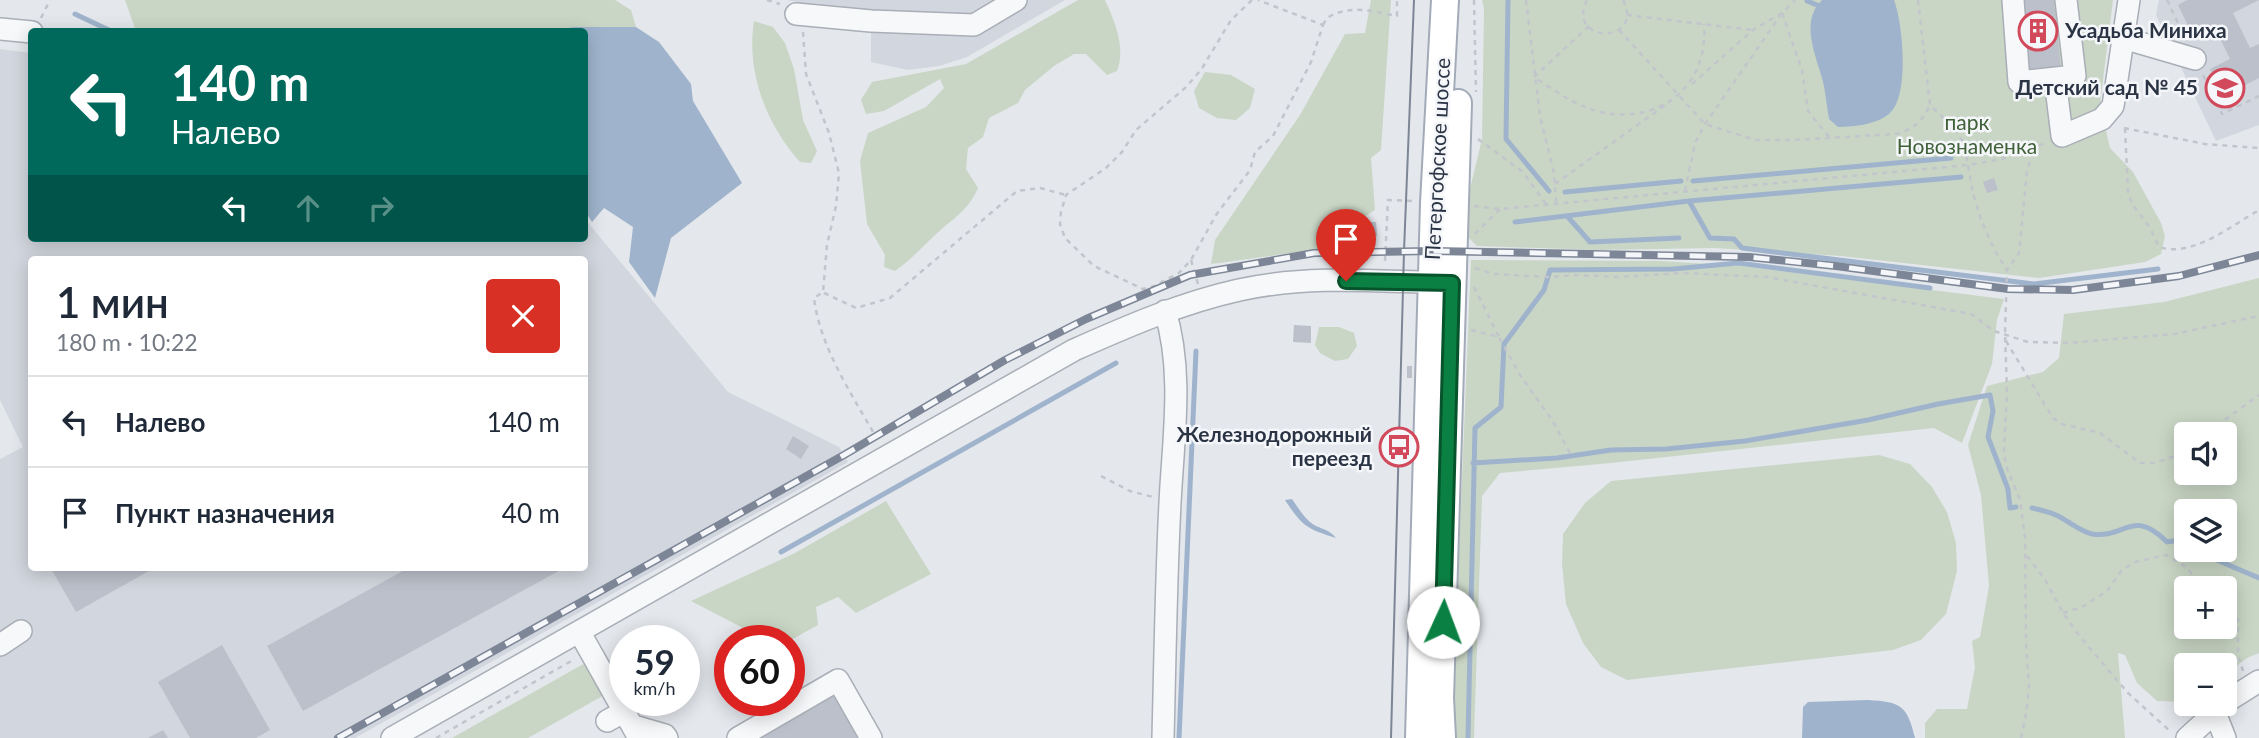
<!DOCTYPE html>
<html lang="ru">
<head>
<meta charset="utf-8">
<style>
	body { margin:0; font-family:Lato,sans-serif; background:#f2f2f3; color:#1f2937; height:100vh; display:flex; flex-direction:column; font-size:26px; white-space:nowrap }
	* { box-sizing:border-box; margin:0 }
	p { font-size:23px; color:#747a83 }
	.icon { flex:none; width:38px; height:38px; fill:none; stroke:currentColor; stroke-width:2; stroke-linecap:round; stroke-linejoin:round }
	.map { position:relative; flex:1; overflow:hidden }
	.details { position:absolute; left:28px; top:256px; width:560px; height:315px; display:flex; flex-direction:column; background:#fff; border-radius:7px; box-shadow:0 4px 18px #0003 }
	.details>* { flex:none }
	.guide { position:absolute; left:28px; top:28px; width:560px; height:214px; border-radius:7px; box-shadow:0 4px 18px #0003; background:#00695c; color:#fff; overflow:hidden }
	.fabs { position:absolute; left:2174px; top:422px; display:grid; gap:14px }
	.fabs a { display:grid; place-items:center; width:63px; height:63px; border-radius:7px; background:#fff; box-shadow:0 4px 18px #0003; font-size:35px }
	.speed { position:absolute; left:609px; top:625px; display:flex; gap:14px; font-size:35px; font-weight:700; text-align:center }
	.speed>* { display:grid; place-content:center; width:91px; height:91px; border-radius:50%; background:#fff; box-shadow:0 4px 18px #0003; line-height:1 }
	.speed small { font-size:18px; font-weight:400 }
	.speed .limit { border:10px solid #d22; background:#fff; color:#111 }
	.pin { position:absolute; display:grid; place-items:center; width:60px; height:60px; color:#fff; margin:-72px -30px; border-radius:50% 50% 50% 0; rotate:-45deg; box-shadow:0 0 7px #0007 }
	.pin .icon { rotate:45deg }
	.me { position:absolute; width:77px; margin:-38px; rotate:2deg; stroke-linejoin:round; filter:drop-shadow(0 0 5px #0008) }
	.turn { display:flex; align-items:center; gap:24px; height:147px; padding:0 28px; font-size:32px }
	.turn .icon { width:91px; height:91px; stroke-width:2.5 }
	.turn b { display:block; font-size:49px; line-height:60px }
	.lanes { display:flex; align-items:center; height:66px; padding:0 28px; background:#0003; justify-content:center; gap:35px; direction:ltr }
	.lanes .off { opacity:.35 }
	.round { display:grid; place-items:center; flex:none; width:74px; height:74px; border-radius:7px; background:#f2f2f3 }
	.head { display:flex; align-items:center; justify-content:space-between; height:119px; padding:0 28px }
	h1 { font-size:42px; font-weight:600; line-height:52px }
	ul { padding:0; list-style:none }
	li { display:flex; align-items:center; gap:21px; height:91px; padding:0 28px; border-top:2px solid #e0e1e3 }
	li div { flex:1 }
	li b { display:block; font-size:26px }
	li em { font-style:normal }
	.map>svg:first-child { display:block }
</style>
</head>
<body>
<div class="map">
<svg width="2259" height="738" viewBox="0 0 2259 738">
	<rect width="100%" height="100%" fill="#e4e7ec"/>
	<path fill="#d2d6de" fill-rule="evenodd" d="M787,0H1065L967,57L939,66L908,70L871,62V11L821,7Z
		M2159,0H2259V125L2216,141L2156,15Z
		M0,49L31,53L32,238H584L585,219L728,392L839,447L848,462L355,738H0V459L23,447L0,400ZM32,259H584V567H32Z"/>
	<path fill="#c9d6c5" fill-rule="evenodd" d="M125,0H615L631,10L636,27H573L555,32L136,31Z
		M1078,0H1105C1115,22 1126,48 1117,71L1107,75L1086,54H1074L1054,66L1025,90L1018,103L989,118L983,137L968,148L966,169L978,188C967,213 951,219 933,237C919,250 912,259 895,271L884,267L885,255L867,224L860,161L868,133L926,107L944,88L940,79L884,111L866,114L861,100L872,82L966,64Z
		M1371,0H1391L1381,150L1371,158L1375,210L1356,222L1352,245L1211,264L1215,240L1300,115L1345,34L1365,33Z
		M1482,0H2113L2100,104L2110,148L2133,172L2161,223L2165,236L2161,254L2145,262L2039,278L1841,256L1715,248L1596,250L1477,246L1467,236L1469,193L1482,139L1484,9Z
		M754,21L773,27L785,43L794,69L803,120L817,151L811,163L800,162C766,124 746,72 754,21Z
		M1205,72L1231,75L1255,89L1250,108L1236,120L1217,118L1199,108L1194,91Z
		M1471,260L1661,261L1741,266L2004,299L1997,320L1992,364L1962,443L1934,428L1611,463L1500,473L1482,496L1474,738H1456L1453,698Z
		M2259,278V653L2247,658L2224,676V665H2186V702L2157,701L2137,683L2125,655L2118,653L2125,738H1925V723L1937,709H1967L1975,667L1972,641L1980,637L1989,586L1981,495L1968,445L1987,386L2043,372L2059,358L2064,314L2164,302ZM2186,434H2224V472H2186ZM2186,511H2224V550H2186ZM2186,588H2224V626H2186Z
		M1319,327H1339L1354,333L1357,346L1348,359L1335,361L1320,353L1315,345Z
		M1879,455L1910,464L1932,487L1947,512L1956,543L1957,571L1946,614L1921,640L1893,650L1627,680L1601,667L1583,643L1566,604L1562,564L1563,534L1585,503L1611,481Z
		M886,501L931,574L856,613L838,597L816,607L818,625L789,641L761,640L743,628L691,601L795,553Z
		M587,662L606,694L528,738H452Z"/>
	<path fill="#9fb4cc" d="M1822,0H1894C1903,24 1908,86 1894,108C1884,124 1855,127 1838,127L1829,119C1827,108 1826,97 1824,86C1818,59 1798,23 1822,0Z
		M573,27H636L659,42L691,84L693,101L742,183L671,238L655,298L629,262L633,227L604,208L592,222L585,211L584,32L555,31Z
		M1292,499C1299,509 1306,521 1316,526C1325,530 1329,530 1336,538C1307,529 1302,526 1285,500Z
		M1868,700C1901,702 1907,705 1915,738H1802L1803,707L1808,702Z"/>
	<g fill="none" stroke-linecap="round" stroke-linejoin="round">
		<path stroke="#9fb4cc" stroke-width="5" d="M1508,0L1506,139L1549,191
			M1807,1L1817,5
			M75,14L113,32
			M1693,181L1951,158
			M1565,192L1681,181
			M1689,201L1710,238L1734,239L1742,248L2034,284L2158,269
			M1568,217L1590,242L1679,238
			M1515,222L1689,201L1961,177
			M1473,463L1557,458L1611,450L1666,449L1745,441L1868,420L1938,404L1990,395L1993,411L1988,437L2008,489L2010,508L2016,507
			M2032,508C2041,510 2050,512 2058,516C2068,521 2081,532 2092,534C2126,539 2132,507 2167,542L2179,540L2184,554L2198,552L2259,578
			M781,552L1116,363
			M1179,738L1196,351
			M1468,738L1475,428L1501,407L1504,344L1544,290L1550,270L1673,269L1738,263L1930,288"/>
	</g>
	<path fill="#bbc0ca" d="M2022,0H2054L2061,70L2029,73Z
		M2187,0H2259L2233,13L2250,48L2259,44V78L2223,96L2210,69L2230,59L2213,24L2192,34L2178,5Z
		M1994,178L1998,190L1987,193L1983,182Z
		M1367,222H1376L1377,236L1368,237Z
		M1294,325L1311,326V343L1293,342Z
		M1407,366H1412V378H1407Z
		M793,436L809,446L801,459L786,449Z
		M50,567H156L76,612Z
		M410,567H566L303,711L267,646Z
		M222,645L270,730L256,738H190L158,682Z
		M836,694L862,738H760L797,716Z
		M163,730L168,738H148Z"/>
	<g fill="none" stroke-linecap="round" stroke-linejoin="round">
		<defs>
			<path id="minor" d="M2013,0L2019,82L2075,76L2066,0
				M796,14L871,21L974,25L1016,0
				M0,29L32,32
				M2123,38L2195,59
				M2055,79L2062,136L2102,119L2113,106L2129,0
				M580,633L639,738
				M0,645L21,631
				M2224,703L2259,681
				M2214,710L2225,738
				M607,721L625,711
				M634,726L665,735L667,738
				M392,738L1074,350C1128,326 1181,303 1239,290C1306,275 1378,281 1447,283
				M738,738L838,680L871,738
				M1163,738C1165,660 1166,581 1170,503C1173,440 1184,372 1165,311
				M2187,738L2224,704"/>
			<path id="major" d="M1419,738L1434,203L1445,0
				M1442,738L1440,698L1458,103"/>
		</defs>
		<use href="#minor" stroke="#a9aeb7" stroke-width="24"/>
		<use href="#major" stroke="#a3abb8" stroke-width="30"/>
		<path stroke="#c2c5cb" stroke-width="2.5" stroke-dasharray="5 5" stroke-linecap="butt" d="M767,0L780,4
			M1252,0L1231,20L1201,70L1185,88L1136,130L1122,152L1106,168L1066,195L1061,212L1060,224L1065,238L1094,266L1143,289L1154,286L1179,273L1191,260L1216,215L1250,170L1255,152L1273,136L1311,62L1323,25L1258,0
			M1474,0L1476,92
			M1526,0L1540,116L1554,173L1556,202
			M1587,0C1565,45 1646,44 1623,0
			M1918,0L1930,105L1951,125L1964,143L1973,193L1981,220L1995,251L2007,270
			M2167,0L2185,38
			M1782,13L1802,70L1808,111L1829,137
			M1627,15L1753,30
			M41,18L50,0
			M1323,25L1327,18C1349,4 1372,11 1397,16V0
			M1589,26L1534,77C1555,91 1576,106 1600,112C1660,125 1709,86 1704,24
			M1619,30L1705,124L1755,140H1793L1896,134C1915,129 1922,121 1930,105
			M803,32L806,74L829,133L839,173L836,206L827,245L823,292L814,298C820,348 853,396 877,439
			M2203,75L2222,114L2259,96
			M1692,84L1753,30L1782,13L1795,0
			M2124,128L2205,144L2259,148
			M2125,128L2128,192L2132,204L2150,228L2159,247C2192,258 2231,226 2259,210
			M1478,139L1523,172L1546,204
			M1555,184L1671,101
			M1685,191L1695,143L1705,124L1780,16
			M1474,206L1500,209L1968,165L2002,159L2046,143
			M1475,234L1500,209
			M1191,260L1198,284
			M1385,261L1388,200L1412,201
			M1475,268L1493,274L1549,277L1576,275L1617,277L1682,273L1767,277L1971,314L1994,331L2028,342L2068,343L2174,334L2259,316
			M1474,287L1499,337
			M824,293L856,308L890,298L1017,191L1040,188L1066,195
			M1471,330L1499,337L1520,375L1552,420L1571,455
			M2006,341L2053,418L2062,424L2100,433L2140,463H2155L2186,452
			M2211,434L2226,419L2259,395
			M1101,476L1130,491L1153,497
			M2027,556L2044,578L2063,613L2081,638L2128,693L2170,731
			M2224,602L2238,620V655L2243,671
			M2063,613L2082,607L2107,591L2122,570L2135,562L2166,555L2186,567L2204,588
			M436,738L573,660
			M2021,738L2026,714L2029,687L2026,644L2025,538L2020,500L2006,466L2004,451L2007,392L2005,333L2007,270L2019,253L2027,171L2034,149"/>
		<use href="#minor" stroke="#f7f8fa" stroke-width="21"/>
		<use href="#major" stroke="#fff" stroke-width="26"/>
		<path stroke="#7d8696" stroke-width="2" d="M1391,738L1404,251L1414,0"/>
		<defs>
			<path id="rail" d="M338,738L844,455L1005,360L1086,319L1190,275L1314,253L1433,251L1749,257L1836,266L2008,289L2073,290L2179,276L2259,255"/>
		</defs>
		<use href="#rail" stroke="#7d8696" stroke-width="8"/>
		<use href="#rail" stroke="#f4f6f9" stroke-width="5" stroke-dasharray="16" stroke-linecap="butt"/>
	</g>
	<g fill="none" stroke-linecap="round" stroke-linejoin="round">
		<defs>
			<path id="route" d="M1346,281L1452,283L1443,622"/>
		</defs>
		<use href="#route" stroke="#07532c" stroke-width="18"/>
		<use href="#route" stroke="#0b8043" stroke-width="12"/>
	</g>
	<defs>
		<symbol id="building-ring" viewBox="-11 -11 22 22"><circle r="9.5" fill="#f4f6f9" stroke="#d1495b" stroke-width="1.5"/><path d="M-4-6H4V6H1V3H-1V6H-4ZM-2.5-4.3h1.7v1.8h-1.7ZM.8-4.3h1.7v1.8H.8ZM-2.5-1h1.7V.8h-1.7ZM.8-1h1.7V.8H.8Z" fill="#d1495b"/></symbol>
		<symbol id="school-ring" viewBox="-11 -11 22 22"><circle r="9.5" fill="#f4f6f9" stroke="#d1495b" stroke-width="1.5"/><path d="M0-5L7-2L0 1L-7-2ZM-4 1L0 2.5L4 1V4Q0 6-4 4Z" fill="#d1495b"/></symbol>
		<symbol id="bus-ring" viewBox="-11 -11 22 22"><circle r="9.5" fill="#f4f6f9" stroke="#d1495b" stroke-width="1.5"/><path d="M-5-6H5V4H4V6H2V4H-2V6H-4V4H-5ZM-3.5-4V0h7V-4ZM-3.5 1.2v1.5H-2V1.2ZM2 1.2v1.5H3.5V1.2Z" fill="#d1495b"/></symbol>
	</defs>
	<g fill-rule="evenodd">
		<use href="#building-ring" x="2016" y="9" width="44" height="44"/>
		<use href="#school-ring" x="2203" y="66" width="44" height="44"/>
		<use href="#bus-ring" x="1377" y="425" width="44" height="44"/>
	</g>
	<g text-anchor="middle" stroke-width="5" stroke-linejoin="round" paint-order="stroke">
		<g font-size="21" font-weight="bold" fill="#2b3445" stroke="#f4f6f9" text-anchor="end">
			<text x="2065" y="38" text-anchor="start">Усадьба Миниха</text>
			<text x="2198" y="95">Детский сад № 45</text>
			<text x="1372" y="442">Железнодорожный<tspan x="1372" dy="24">переезд</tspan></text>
		</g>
		<g font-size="21" fill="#3f6138" stroke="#f4f6f9">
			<text x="1967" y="130">парк<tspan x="1967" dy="24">Новознаменка</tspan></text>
		</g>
		<g font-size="21" fill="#2b3445" stroke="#f4f6f9">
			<text transform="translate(1438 159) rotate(-87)" y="7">Петергофское шоссе</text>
		</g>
	</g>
</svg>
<div class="fabs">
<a><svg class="icon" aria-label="sound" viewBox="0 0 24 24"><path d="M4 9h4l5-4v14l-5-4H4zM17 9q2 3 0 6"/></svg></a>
<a><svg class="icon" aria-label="layers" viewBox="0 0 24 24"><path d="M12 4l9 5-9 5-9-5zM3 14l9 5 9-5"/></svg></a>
<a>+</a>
<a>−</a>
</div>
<div class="speed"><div>59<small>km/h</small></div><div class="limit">60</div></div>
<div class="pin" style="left:1346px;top:281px;background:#d93025"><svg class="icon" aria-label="arrive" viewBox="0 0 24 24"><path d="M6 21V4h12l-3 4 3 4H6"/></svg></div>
<svg class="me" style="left:1443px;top:622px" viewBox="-20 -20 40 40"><circle r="19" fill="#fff"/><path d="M0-13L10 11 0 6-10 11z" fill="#0b8043"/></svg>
<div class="guide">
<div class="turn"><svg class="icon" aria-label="left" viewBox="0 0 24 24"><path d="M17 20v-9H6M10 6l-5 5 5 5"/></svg><div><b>140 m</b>Налево</div></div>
<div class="lanes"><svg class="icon" aria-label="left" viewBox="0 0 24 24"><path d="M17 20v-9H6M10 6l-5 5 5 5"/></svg><svg class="icon off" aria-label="ahead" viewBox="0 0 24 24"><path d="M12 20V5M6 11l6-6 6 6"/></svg><svg class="icon off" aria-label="right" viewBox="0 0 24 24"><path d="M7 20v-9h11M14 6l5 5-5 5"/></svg></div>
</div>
<section class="details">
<div class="head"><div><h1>1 мин</h1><p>180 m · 10:22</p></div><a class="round" style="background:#d93025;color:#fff"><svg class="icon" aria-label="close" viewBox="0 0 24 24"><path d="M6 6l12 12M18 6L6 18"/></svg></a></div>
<ul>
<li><svg class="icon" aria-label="left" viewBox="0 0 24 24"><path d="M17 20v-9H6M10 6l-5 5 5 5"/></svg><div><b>Налево</b></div><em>140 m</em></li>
<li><svg class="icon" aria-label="arrive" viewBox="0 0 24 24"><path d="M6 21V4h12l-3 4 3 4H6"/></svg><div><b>Пункт назначения</b></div><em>40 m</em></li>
</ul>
</section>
</div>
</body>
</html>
